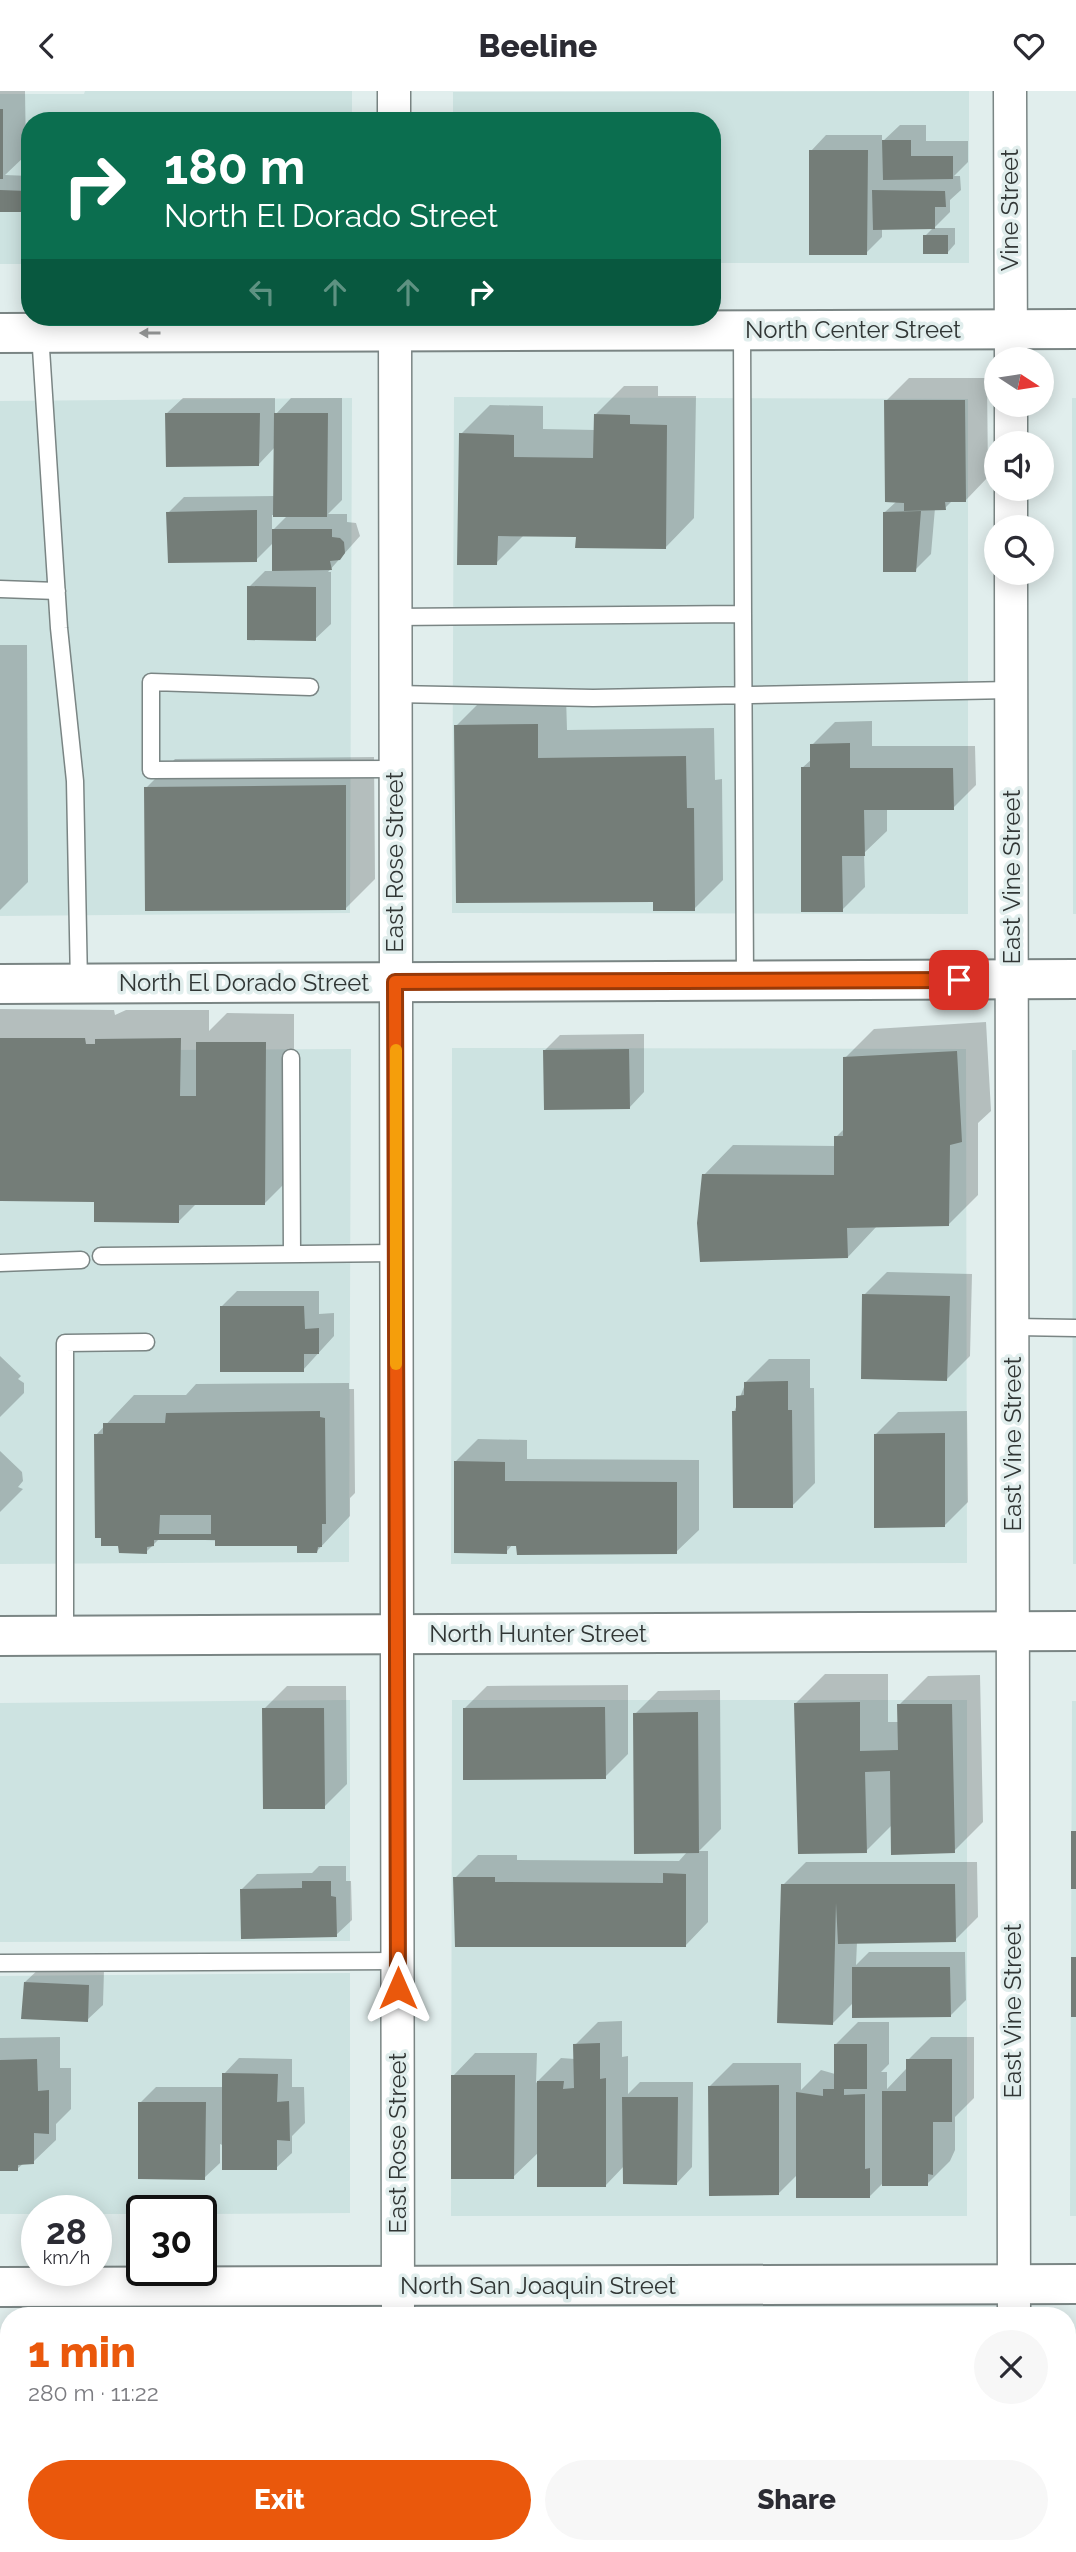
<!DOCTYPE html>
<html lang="en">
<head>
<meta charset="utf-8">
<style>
	body { margin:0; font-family:Raleway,sans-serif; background:#f7f7f7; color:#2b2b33; height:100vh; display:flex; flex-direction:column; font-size:26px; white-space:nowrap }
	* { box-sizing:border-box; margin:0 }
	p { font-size:23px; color:#7c7c81 }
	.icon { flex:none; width:38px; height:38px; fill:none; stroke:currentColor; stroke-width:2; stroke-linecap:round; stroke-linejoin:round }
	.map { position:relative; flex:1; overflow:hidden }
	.panel { position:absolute; left:0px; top:2216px; width:1076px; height:247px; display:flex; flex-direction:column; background:#fff; border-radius:28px 28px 0 0; box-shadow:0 4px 18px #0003 }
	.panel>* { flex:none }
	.guide { position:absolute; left:21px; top:21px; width:700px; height:214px; border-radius:28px; box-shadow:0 4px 18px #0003; background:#0b6e4f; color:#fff; overflow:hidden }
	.needle { width:46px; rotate:102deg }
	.tools { position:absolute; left:984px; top:256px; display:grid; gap:14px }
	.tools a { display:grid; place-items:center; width:70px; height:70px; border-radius:50%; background:#fff; box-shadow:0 4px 18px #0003; font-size:35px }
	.speed { position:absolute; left:21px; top:2104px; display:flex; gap:14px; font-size:35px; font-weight:700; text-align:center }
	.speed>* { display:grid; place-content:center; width:91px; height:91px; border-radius:50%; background:#fff; box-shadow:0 4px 18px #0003; line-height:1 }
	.speed small { font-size:18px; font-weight:400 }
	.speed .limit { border:4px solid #111; border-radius:10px; background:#fff; color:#111 }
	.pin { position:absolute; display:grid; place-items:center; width:60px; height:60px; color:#fff; margin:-30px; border-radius:14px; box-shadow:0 4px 10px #0006 }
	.me { position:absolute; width:77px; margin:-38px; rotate:0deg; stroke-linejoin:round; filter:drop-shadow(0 0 5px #0008) }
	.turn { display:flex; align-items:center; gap:24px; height:147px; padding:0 28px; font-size:32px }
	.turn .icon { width:91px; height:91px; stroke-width:2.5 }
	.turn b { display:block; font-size:49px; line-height:60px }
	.lanes { display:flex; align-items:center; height:66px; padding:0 28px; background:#0003; justify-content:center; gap:35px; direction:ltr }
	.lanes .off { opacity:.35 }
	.round { display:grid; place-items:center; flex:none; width:74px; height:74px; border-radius:37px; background:#f7f7f7 }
	.summary { display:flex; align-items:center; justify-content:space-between; height:119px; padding:0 28px }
	h1 { font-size:42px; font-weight:800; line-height:52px; color:#ea580c }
	.cta { display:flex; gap:14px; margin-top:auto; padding:14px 28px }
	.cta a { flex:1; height:80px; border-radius:42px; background:#ea580c; color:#fff; font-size:28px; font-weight:800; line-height:80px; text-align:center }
	.cta a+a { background:#f7f7f7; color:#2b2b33 }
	header { display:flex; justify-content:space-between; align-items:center; height:91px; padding:0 28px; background:#fff; font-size:32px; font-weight:800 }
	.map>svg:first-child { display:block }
</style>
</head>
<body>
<header><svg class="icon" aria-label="back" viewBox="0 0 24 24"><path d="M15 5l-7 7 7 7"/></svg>Beeline<svg class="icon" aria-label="heart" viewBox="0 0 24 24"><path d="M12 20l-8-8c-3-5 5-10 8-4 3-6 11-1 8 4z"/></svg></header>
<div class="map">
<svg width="1076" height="2461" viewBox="0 0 1076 2461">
	<rect width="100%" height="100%" fill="#e1eeed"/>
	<path fill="#cde3e1" d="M85,0H352V30H30V173H0V3H84Z
		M969,0V172H712V30H453V1Z
		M454,306L968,308V823L452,822Z
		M352,307L350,822L0,825V310Z
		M1072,307H1076V823H1073Z
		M452,957L966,958L967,1472L451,1473Z
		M351,958L349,1471L0,1473V960Z
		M1072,959H1076V1473H1073Z
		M350,1609V1850L0,1851V1612Z
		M452,1609H967V2125H451Z
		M1072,1610H1076V2125H1070Z
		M350,1882V2122L201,2123V2119H142V2123H96V2119H37V2123H0V1885Z
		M0,2259H9V2454H349V2461H0Z
		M450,2454H966V2461H450Z"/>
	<path fill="#0003" fill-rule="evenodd" d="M0,0H25L26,64L5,84L30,85V116L26,119H0Z
		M900,34H926V50H968V71L954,85H960L961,99L950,109V121L934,137H955V153L948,161L925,145L933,137H882V146L866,162L811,60L826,44H882V51Z
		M909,287H987L988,386L966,409H953L945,417H935L931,463L915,479L885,421L897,410L886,310Z
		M624,295H658V305H696L694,427L665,457L577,444L525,443L496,472L461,343L490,314L543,315V338L595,339V324Z
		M183,307H275V324L291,307H342V409L328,423H347V431L356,432L360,445L328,481H331V533L315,548L249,496L265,480H274V451L256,469L168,422L184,406L275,405V356L259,373L167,322ZM272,424H288L272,440Z
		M0,554H27L28,791L0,819Z
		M566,605L567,639L714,637L715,689L722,688L723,789L694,818L654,810L456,635L485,606Z
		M872,630V655H975L976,694L953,717H887V740L864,762L865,796L842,819L802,677L812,668V654L835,631Z
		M374,666L375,788L346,817L146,697L175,668Z
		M0,918L114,919L115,924L126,919H209V940L227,922L294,923V1083L264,1113H196L178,1131L96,1109L0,1108Z
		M986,931L991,1020L978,1032V1104L949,1133L877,1135L848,1166L704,1084L733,1054L836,1055V1046L845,1037V967L874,938Z
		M644,943V1001L629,1017L545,959L560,944Z
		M887,1181L972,1183L970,1265L947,1288L864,1204Z
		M237,1200H319V1223L334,1222V1245L303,1279L222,1215Z
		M0,1265L21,1285L18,1288L24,1292V1302L0,1326Z
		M769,1268H810V1297H814L815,1392L792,1415L734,1321L746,1291Z
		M349,1292V1298H354L355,1402L350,1407V1425L317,1460L299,1453L160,1447L146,1461L96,1344L134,1304H186L196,1293Z
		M967,1320L968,1411L945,1434L875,1344L898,1321Z
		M478,1348L527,1349V1368L699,1369V1439L676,1461L518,1453H513L506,1461L455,1371Z
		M0,1360L22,1381L23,1390L18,1396L23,1398L0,1421Z
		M825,1583H888V1631H899V1614L928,1585L980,1584L983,1731L954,1760L892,1734L866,1760L796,1612Z
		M628,1594V1663L605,1686L464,1618L487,1595Z
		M287,1595H346L347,1693L324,1716L264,1618Z
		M720,1599L721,1738L699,1760H708V1831L686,1854L455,1787L478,1764H517V1769L679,1770L687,1761L635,1623L658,1600Z
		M806,1771H977L978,1826L955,1849L857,1851L856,1874L869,1861H965L966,1909L950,1925L854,1911L833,1932L783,1794Z
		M319,1775H346V1790H351L352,1829L336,1844L242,1798L257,1783L312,1782Z
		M41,1876L104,1879L103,1914L87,1929L25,1891Z
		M622,1930V1966L628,1965V2003L640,1991H693L692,2076L677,2092L624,2075L606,2094L539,2061L513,2086L453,1985L475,1962H537L536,1992L561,1967L575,1968V1954L598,1931Z
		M858,1931H889V1973L881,1981H887V1998L906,1978L908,1969L931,1946H974V2007L955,2026V2059L950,2070L927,2093H882L869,2106L798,2083L779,2102L710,1995L733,1972H801V1999L821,1979L835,1983V1954Z
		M60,1946V1977H71V2018L56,2033V2049L33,2071L24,2072L17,2078H0V1947Z
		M239,1967L292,1968V1996H304L305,2032L292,2045V2062L276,2077L220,2053V2072L204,2087L140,2012L156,1996H224V1983Z
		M9,2273V2404H0V2280Z
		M241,2454H343V2461H241Z
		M452,2454H565V2461H452Z
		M584,2454H695V2461H584Z
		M864,2454H960V2461H864Z"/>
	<path fill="#747d78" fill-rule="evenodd" d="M0,18H3V88H0Z
		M882,49H911V65H953V88L883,89Z
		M809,59H868L867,164H809Z
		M0,99L27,100V121H0Z
		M872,99L945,100L946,116H935V138L873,139Z
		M923,144H948V163H923Z
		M884,309H965L966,411H945L946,419L904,420V412L885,411Z
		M165,322H260L259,375L166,376Z
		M274,322H328L327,426H273Z
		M594,323L630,324V333L667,334L666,458L575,457L576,446L498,445L497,474H457L459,342L514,344V366L593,367Z
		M257,419V471L168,472L166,421Z
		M921,420L916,481H883V421Z
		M272,438H332V446L340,447L344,451L345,462L340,469L330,470L332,479L272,480Z
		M247,495L316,496V550L247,549Z
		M538,633V667L686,665L687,717H694L695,820H653V811L456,812L454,634Z
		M850,652V677H953L954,719H864L865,765H842L843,821H801V676H810V653Z
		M346,694V819L145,820L144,696Z
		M0,947H85L86,953H95V948L181,947L180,1005H196V951H266L265,1114H179V1132L94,1131V1111L0,1110Z
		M629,958L630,1018L544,1019L543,959Z
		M957,960L962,1051L950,1054L949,1135L847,1137L848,1167L700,1171L697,1132L702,1083L834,1084V1045H843V966Z
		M862,1203L950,1205L947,1290L861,1288Z
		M220,1215H304L305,1238L319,1237V1263H304V1281H220Z
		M788,1290V1319H792L793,1417H733L732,1320H736V1305L744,1304V1291Z
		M320,1320V1326L325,1327L326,1433H322V1456H318L317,1462H297V1455H215V1449H154V1455L147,1456V1463L119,1462L118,1455H101V1447H95L94,1343H103V1332H165L166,1322ZM160,1424H211V1443H159Z
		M945,1342V1436L874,1437V1343Z
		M454,1370L505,1371V1390L677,1391V1463L517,1464L516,1455H507V1463L454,1462Z
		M860,1611V1660L898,1659L897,1613H952L955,1762L891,1764L890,1680L865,1681L867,1762L798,1763L794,1612Z
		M605,1616L606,1688L463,1689V1617Z
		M262,1617H324L325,1718H263Z
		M698,1621L699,1762L634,1763L633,1622Z
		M1071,1740H1076V1798H1071Z
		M663,1782L686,1783V1856H455L453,1786H495V1791L663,1792Z
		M302,1790H331V1805L336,1806L337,1846L241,1848L240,1798L302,1797Z
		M781,1793H955L956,1851L838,1853L836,1812L833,1934L777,1932Z
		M1071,1866H1076V1926H1071Z
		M852,1876H950L951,1926L852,1927Z
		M24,1891L89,1894L88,1931L21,1928Z
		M600,1952V1988L606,1987V2096H537V1990H564L563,1998L574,1997L573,1953Z
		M834,1953H867V1998H844V2004L865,2003V2078L870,2077V2107H796V2001L823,2005V1998H834Z
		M37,1968L38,2000L49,1999V2043L34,2042V2073L18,2074V2080H0V1969Z
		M906,1968H952V2031H933V2084L928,2083V2095H882V2000H906Z
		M222,1982L278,1983L277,2011L289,2010L290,2050L277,2049V2079H222Z
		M451,1984H515L514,2088H451Z
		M779,1994V2104L709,2105L708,1995Z
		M622,2006H678L677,2094L623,2093Z
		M138,2011H206L205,2089L138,2088Z
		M0,2291L9,2296V2405L0,2406Z
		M239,2454H328V2461H240Z
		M451,2454H550V2461H451Z
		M582,2454H680V2461H582Z
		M862,2454H945V2461H862Z"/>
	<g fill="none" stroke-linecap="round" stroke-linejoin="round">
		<defs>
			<path id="service" d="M40,242L59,537L75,690L79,893
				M0,498L57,500
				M743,523L745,889
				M394,526L743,523L742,239
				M310,596L151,591V679L395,678
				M395,603L593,607L1011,599
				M291,967L292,1163
				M101,1165L396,1162
				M0,1172L81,1169
				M1012,1236L1076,1237
				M65,1545V1252L146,1251
				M0,1872L399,1870
				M1068,2388H1076"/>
			<path id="minor" d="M394,0V30
				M1010,0L1011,268
				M395,226L398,2224
				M1011,313V352
				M1011,397V436
				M1011,481L1014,2224
				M398,2454V2461
				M1014,2454V2461"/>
			<path id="tertiary" d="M0,1545L1076,1540
				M0,2196L1076,2193"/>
			<path id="secondary" d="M0,242L1076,238
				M0,893L1076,888"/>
		</defs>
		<use href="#service" stroke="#7a8584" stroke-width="19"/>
		<use href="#minor" stroke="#7a8584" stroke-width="35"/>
		<use href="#tertiary" stroke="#7a8584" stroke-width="42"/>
		<use href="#secondary" stroke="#7a8584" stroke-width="42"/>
		<use href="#service" stroke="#fff" stroke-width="16"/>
		<use href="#minor" stroke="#fff" stroke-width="32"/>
		<use href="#tertiary" stroke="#fff" stroke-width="38"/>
		<use href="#secondary" stroke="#fff" stroke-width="38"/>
	</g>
	<defs><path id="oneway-solid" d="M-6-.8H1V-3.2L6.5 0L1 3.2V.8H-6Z" transform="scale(1.75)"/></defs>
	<use fill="#989a9a" href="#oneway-solid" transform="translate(150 242) rotate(180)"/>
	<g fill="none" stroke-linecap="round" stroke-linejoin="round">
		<defs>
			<path id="route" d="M398,1897L395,891L959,889"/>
		</defs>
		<use href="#route" stroke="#983908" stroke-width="18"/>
		<use href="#route" stroke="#ea580c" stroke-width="12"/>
		<path stroke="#f59e0b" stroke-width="12" d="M396,959V1273"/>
	</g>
	<g text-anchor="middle" stroke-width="7" stroke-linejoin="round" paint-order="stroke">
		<g font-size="24" fill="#313635" stroke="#e1eeed">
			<text transform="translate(1010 119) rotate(-90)" y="8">Vine Street</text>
			<text x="853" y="247">North Center Street</text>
			<text transform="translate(395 771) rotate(-90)" y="8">East Rose Street</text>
			<text transform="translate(1012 786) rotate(-90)" y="8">East Vine Street</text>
			<text x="244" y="900">North El Dorado Street</text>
			<text transform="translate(1013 1353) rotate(-90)" y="8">East Vine Street</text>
			<text x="538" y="1551">North Hunter Street</text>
			<text transform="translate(1013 1920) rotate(-90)" y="8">East Vine Street</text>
			<text transform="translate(398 2052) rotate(-90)" y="8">East Rose Street</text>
			<text x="538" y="2203">North San Joaquin Street</text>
		</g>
	</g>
</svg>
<div class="tools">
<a><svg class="needle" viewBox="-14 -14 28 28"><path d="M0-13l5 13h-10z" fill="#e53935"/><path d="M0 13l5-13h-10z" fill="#7c7c81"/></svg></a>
<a><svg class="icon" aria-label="sound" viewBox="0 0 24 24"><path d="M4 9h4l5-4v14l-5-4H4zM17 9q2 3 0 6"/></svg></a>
<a><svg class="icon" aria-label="search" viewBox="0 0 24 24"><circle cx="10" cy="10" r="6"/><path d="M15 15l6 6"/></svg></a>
</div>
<div class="speed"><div>28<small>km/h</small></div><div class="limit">30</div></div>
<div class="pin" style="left:959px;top:889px;background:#d93025"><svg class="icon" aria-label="arrive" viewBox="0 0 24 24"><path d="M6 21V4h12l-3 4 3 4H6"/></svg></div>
<svg class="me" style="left:398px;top:1897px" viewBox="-20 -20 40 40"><path d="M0-17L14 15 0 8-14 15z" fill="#ea580c" stroke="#fff" stroke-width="4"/></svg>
<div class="guide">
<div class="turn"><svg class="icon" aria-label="right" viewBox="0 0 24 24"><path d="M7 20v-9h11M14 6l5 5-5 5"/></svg><div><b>180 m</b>North El Dorado Street</div></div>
<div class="lanes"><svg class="icon off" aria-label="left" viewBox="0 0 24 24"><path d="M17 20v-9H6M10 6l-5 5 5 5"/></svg><svg class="icon off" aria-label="ahead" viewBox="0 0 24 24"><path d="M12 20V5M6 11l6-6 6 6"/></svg><svg class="icon off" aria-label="ahead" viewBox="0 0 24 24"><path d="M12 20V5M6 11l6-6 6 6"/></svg><svg class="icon" aria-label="right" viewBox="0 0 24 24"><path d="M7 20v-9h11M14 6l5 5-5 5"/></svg></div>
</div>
<section class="panel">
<div class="summary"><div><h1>1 min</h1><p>280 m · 11:22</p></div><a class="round"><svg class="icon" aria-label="close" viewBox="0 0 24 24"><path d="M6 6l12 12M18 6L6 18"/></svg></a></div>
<div class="cta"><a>Exit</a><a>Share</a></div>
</section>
</div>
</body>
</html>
